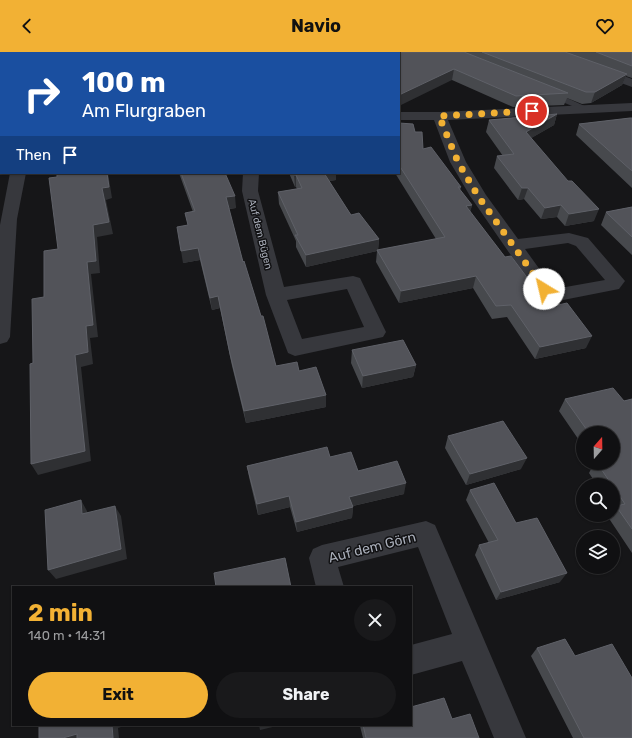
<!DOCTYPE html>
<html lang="en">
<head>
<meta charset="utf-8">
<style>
	body { margin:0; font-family:Rubik,sans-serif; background:#19191b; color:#f1f3f6; height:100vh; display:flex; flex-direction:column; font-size:15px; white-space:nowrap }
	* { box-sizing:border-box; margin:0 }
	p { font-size:13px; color:#9c9d9f }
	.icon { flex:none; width:22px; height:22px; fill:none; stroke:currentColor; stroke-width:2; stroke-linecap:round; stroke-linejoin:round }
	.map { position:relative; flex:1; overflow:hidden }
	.details { position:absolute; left:12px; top:534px; width:400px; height:140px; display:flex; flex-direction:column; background:#101012; border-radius:0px; box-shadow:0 1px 3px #0004,0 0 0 1px #303032 }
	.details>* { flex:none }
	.hud { position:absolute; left:0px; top:0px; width:400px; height:122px; box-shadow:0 1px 3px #0004,0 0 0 1px #303032; background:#1a4fa0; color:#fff; overflow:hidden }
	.needle { width:26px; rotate:20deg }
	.buttons { position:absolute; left:576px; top:374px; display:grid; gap:8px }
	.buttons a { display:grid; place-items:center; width:44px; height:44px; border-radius:50%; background:#101012; box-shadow:0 1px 3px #0004,0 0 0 1px #303032; font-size:20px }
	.pin { position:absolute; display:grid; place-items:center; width:34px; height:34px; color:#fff; margin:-17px; border:2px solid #fff; border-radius:50%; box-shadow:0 1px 4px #0007 }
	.me { position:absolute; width:44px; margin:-22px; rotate:324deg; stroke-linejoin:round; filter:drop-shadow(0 0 3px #0008) }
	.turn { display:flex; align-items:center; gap:14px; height:84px; padding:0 16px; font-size:18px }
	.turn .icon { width:52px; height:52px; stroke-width:2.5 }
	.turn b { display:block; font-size:28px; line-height:34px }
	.then { display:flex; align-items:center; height:38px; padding:0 16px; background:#0003; gap:8px; font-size:15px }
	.round { display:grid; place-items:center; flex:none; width:42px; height:42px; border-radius:21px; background:#19191b }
	.headline { display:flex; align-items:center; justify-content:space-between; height:68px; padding:0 16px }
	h1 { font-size:24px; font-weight:700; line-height:30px; color:#f2b134 }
	.cta { display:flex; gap:8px; margin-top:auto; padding:8px 16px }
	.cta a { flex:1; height:46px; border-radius:24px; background:#f2b134; color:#111; font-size:16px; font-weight:700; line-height:46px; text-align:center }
	.cta a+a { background:#19191b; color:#f1f3f6 }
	header { display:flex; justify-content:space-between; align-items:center; height:52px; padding:0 16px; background:#f2b134; color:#111; font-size:18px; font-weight:700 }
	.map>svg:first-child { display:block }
</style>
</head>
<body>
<header><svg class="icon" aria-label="back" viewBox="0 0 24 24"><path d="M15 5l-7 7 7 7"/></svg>Navio<svg class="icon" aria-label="heart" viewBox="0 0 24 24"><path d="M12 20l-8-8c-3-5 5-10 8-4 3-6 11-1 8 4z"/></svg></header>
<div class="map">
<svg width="632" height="686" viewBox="0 0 632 686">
	<rect width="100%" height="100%" fill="#161618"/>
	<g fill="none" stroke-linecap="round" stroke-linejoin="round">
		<path fill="#37383d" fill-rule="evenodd" d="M548,40H554L591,57L590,59H584L548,44Z"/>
		<path fill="#37383d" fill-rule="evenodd" d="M543,0H560L632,27V35L545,3Z
			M0,43H1V51H0Z
			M632,51V59L448,68L466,110L486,143L518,187L569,181L588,186L625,229L619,237L558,249L537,241L470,144L450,110L434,68H399V60H439ZM568,191L576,194L605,228L560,236L551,233L525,197Z
			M10,121H26L17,167L10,285L7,290L0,292V173Z
			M243,121H259L258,139L284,235L353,224L360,226L386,280L383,285L295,304L288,301L266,243L242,139ZM347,237L364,275L302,287L287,248Z
			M426,469L435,473L526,686H494L462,609L411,623V593L452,582L418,495L338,515L344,535H316L309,506L313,497L322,493Z"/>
	</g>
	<path fill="#47494d" d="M316,0H632V26L626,24L622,33L591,51L582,52L567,46L564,53L513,55L452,28L399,1Z
		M557,62L554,73L531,86L594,169L565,174L557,165L541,167L524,147L518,148L494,116L497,104H503L486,80L489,68Z
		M632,66V136L576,83L579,72Z
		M399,71L415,80L423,97L461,135L460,138L472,153L470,160L505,205L549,255L586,296L535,307L507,265L492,267L473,236L399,251L376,210L377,199L306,215L296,195V189L279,152L278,140L297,137L296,135H295L289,121H336V128L329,129L351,163L379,187L378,198L436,187L395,121H399Z
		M179,121H225L236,156L229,157L243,210L276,314L299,319L326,355L246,371L232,314L220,256L212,258L200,208L183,211L188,173L193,160Z
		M632,155V203L601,173L606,160Z
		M352,298L416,313L413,325L362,336L351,311Z
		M565,347L624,349L632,347V501L608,465L609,463H613V433H597L589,421L594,411H613V381H583V394L559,359Z
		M448,384L521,417L466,433L445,396Z
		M330,405L404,442L353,454L352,466L297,480L290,455L258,463L249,425L247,414Z
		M470,438L516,471L560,530L496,548L475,503L479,493L489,491L466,448Z
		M537,596L575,604L632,686H573L531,604Z
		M452,667L479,686H363L360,674V673H411Z"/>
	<path fill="#2f3033" d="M200,0H231L228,1H197Z
		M454,17L452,28L399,54V43Z
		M627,22L622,33L591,51L595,40Z
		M557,62L554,73L523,91L526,80Z
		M1,66V86L0,88V68Z
		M107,121H108L112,146L106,148L113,182L97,185L100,221L91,222L98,285L90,286L93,312L81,315L91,409L38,423L31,412L75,303L86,274L87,210L93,173L102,136Z
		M322,121H336V128L322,130Z
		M294,123H296V135H295Z
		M522,136H528L524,147L518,148Z
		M235,144L236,156L227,157L226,145Z
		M472,153L469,165L466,154Z
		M561,153L557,165L541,167L545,156Z
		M599,157L594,169L565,174L569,162Z
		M379,187L378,199L377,198V199L306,215V203Z
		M198,196L200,208L183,211L181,199Z
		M476,224L473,236L399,251L401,239Z
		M218,244L220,256L212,258L210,246Z
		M592,284L586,296L535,307L540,295Z
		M416,313L413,325L362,336L363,324Z
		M326,343V355L246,371L244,359Z
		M527,406L521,417L466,433L470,422Z
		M406,431L404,442L348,455L349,445Z
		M289,444L290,455L258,463L257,452Z
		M81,448L87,459L88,473L82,462Z
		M115,454L121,464L127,507L56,527L48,518Z
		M353,455L352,466L297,480L296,470Z
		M567,521L560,530L496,548L501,540Z
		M112,673H121V675L118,676L119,686H113Z
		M259,673H281L260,678Z
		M77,682L83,686H63Z"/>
	<path fill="#525359" stroke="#5f6168" d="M138,0H200L197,1H139Z
		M316,0H464L568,41L516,44L454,17L399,43V1H313Z
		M482,0H565L627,22L595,40H586Z
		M596,0H632V14Z
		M0,49H1V66L0,68Z
		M557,62L526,80L568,129H572L599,157L569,162L561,153L545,156L528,136H522L497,104L514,102L489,68Z
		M630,66H632V119L579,72Z
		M399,71L413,72L415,80H422L423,97L431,95L461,135H458L472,153L466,154L505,205L511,204L549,255L567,251L592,284L540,295L511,253L496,254L476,224L401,239L377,198L445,185L399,113Z
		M57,121H107L109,135L102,136L109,170L93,173L96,209L87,210L93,273L86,274L88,300L75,303L85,399L31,412L30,312L33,311L32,247L44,245V199L58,197L49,126L57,125Z
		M181,121H225L235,144L226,145L243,210L244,209L261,264H263L276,314L297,310L299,319L316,315L326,343L244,359L230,302L218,244L210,246L198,196L181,199L177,175L188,173L185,161L195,159Z
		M294,121H324L351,163L359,161L379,187L306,203L295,183H298L278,140L302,136L296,123H294Z
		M632,155V185L606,160Z
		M403,288L416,313L363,324L352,298Z
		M613,336L624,349L632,347V477L616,454L625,452L613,434V433H612L597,411H613V381H589L565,347Z
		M503,369L527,406L470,422L448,384Z
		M327,395L330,405L351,400L358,419L397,409L406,431L349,445L353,455L296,470L289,444L257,452L247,414Z
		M494,431L516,471L537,466L567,521L501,540L479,493L498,488L470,438Z
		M81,448L82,462L115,454L121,497L48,518L45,458Z
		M285,506L291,535H216L214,521Z
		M565,587L575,604L612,592L632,626V686H584L537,596Z
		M444,646L452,667L470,662L479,686H366L363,673H411V655Z
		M39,673H112L113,686H77V682L63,686H39Z"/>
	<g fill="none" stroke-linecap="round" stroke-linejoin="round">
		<path stroke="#f2b134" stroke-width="7" stroke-dasharray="0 12.6" d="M532,59L439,64L458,110L478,144L544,237"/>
	</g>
	<g text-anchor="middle" stroke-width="3" stroke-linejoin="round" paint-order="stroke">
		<g font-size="10" fill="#a8adb8" stroke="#111113">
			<text transform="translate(261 182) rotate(76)" y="4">Auf dem Bügen</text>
		</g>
		<g font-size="14" fill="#a8adb8" stroke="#111113">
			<text transform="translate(372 495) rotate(-14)" y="5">Auf dem Görn</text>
		</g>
	</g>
</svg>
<div class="buttons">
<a><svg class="needle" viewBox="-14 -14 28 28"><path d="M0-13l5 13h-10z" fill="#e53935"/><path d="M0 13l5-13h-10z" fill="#9c9d9f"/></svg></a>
<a><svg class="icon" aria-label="search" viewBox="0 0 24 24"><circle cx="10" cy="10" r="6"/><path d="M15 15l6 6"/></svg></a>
<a><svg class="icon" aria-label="layers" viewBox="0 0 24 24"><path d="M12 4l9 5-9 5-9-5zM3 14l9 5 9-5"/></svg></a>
</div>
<div class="pin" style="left:532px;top:59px;background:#d93025"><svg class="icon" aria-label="arrive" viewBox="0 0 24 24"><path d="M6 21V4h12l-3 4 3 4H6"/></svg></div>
<svg class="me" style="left:544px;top:237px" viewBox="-20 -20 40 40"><circle r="19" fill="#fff"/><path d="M0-13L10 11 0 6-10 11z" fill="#f2b134"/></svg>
<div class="hud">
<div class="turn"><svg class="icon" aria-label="right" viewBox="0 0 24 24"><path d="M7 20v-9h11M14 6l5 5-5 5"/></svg><div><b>100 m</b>Am Flurgraben</div></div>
<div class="then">Then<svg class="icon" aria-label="arrive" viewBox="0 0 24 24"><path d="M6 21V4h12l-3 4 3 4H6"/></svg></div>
</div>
<section class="details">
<div class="headline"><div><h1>2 min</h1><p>140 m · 14:31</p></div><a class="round"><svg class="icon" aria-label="close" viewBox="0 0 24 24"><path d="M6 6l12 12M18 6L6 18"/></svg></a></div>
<div class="cta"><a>Exit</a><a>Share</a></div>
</section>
</div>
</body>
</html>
